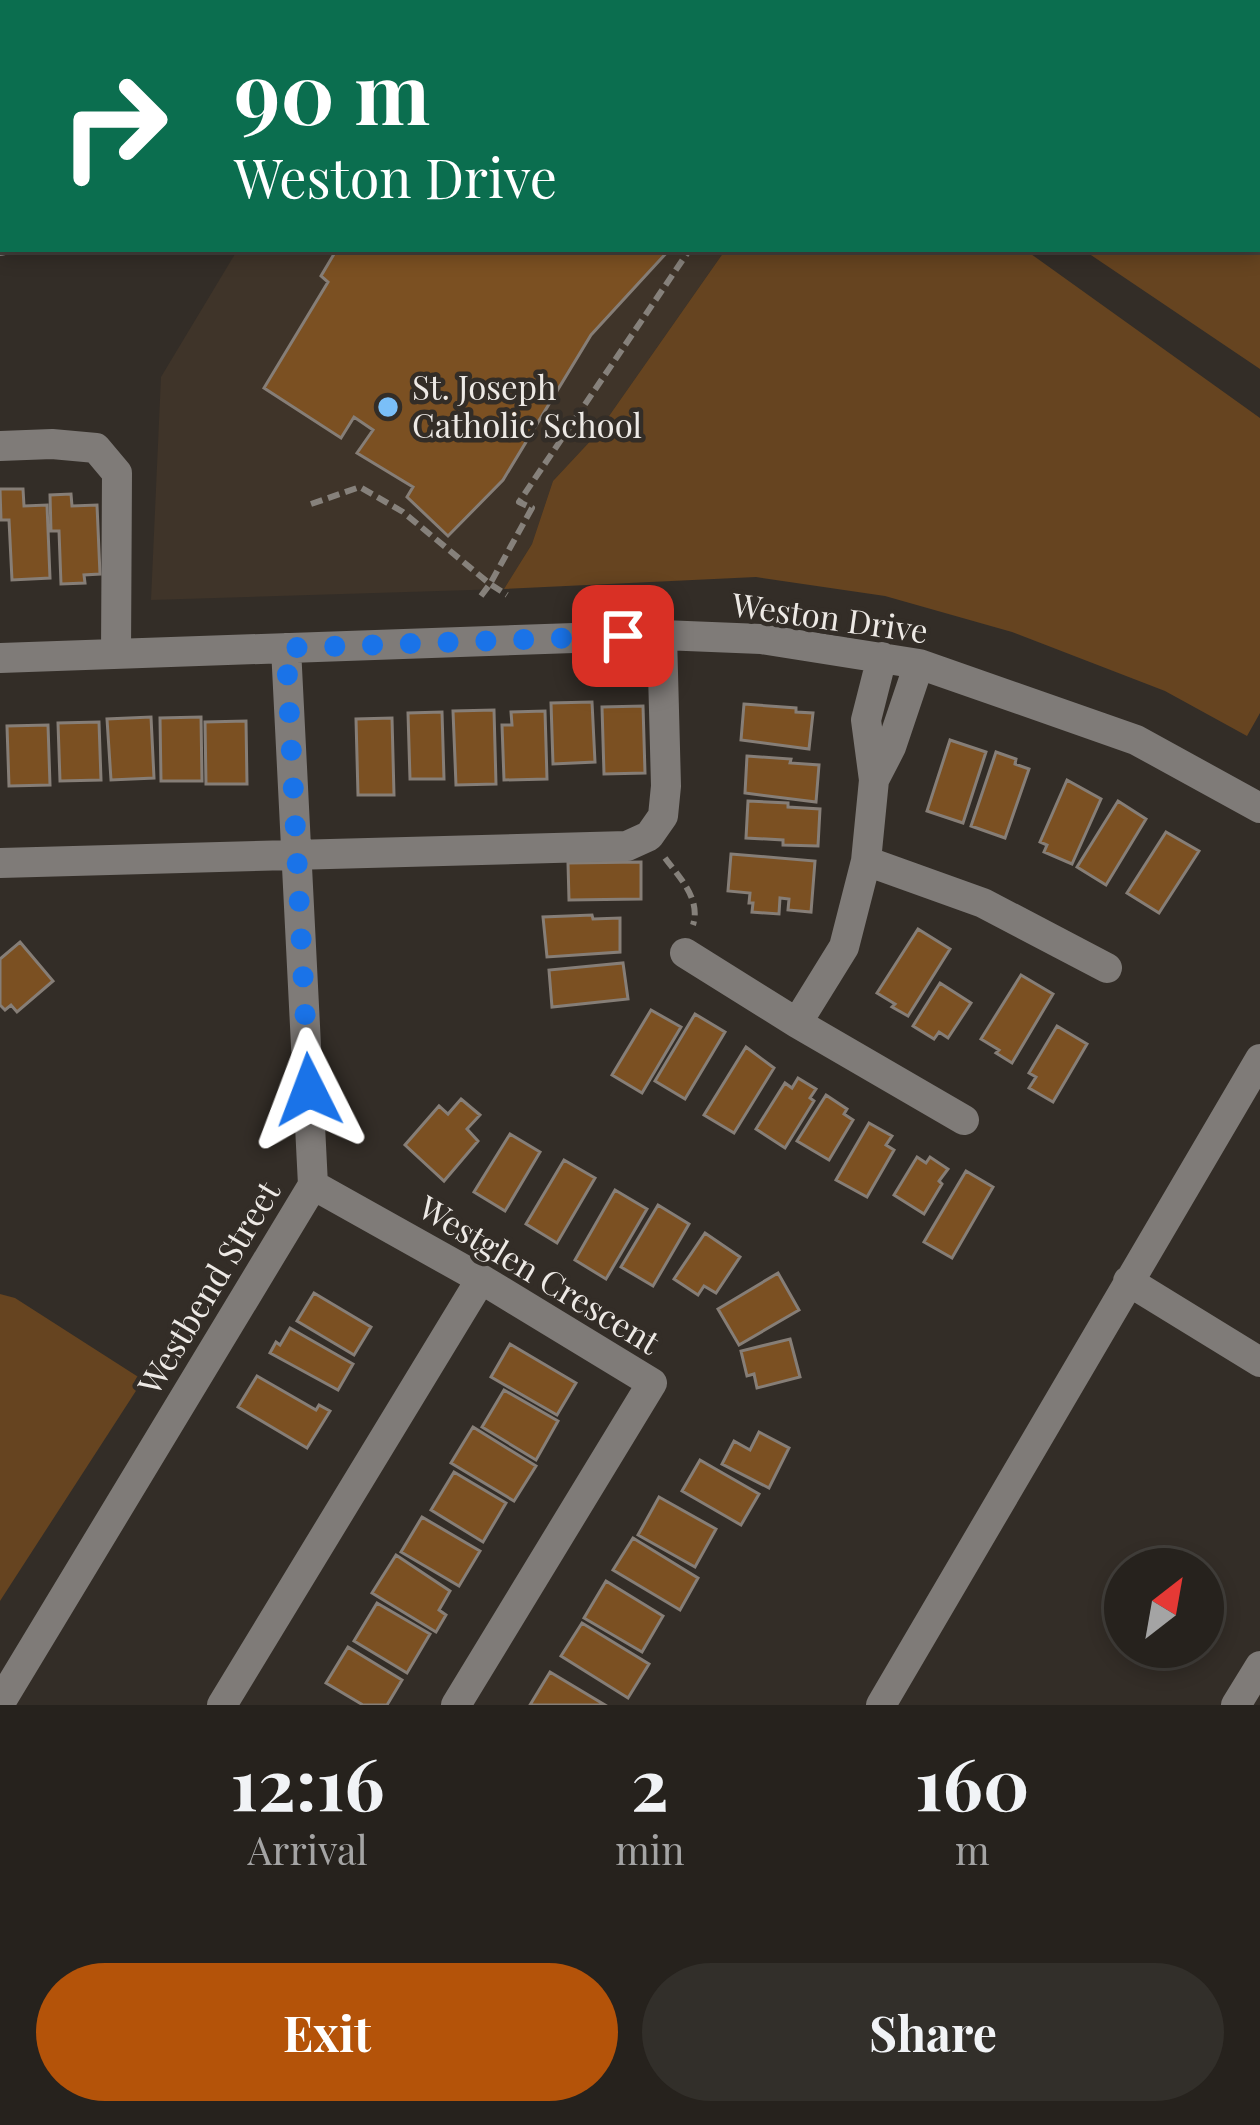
<!DOCTYPE html>
<html lang="en">
<head>
<meta charset="utf-8">
<style>
	body { margin:0; font-family:"Playfair Display",serif; background:#322f2a; color:#f1f3f6; height:100vh; display:flex; flex-direction:column; font-size:45px; white-space:nowrap }
	* { box-sizing:border-box; margin:0 }
	p { font-size:39px; color:#a4a4a4 }
	.icon { flex:none; width:66px; height:66px; fill:none; stroke:currentColor; stroke-width:2; stroke-linecap:round; stroke-linejoin:round }
	.map { position:relative; height:1705px; overflow:hidden }
	.side { display:flex; flex-direction:column; background:#26221d; flex:1 }
	.side>* { flex:none }
	.top-card { position:absolute; left:0px; top:0px; width:1260px; height:252px; box-shadow:0 6px 18px #0003,0 0 0 3px #423f3b; background:#0b6e4f; color:#fff; overflow:hidden }
	.needle { width:78px; rotate:31deg }
	.fabs { position:absolute; left:1104px; top:1548px; display:grid; gap:24px }
	.fabs a { display:grid; place-items:center; width:120px; height:120px; border-radius:50%; background:#26221d; box-shadow:0 6px 18px #0003,0 0 0 3px #423f3b; font-size:60px }
	.pin { position:absolute; display:grid; place-items:center; width:102px; height:102px; color:#fff; margin:-51px; border-radius:24px; box-shadow:0 6px 18px #0006 }
	.me { position:absolute; width:132px; margin:-66px; rotate:357deg; stroke-linejoin:round; filter:drop-shadow(0 0 9px #0008) }
	.turn { display:flex; align-items:center; gap:42px; height:252px; padding:0 36px; font-size:54px }
	.turn .icon { width:156px; height:156px; stroke-width:2.5 }
	.turn b { display:block; font-size:84px; line-height:102px }
	.eta { display:flex; justify-content:space-evenly; align-items:center; height:204px; text-align:center }
	.eta b { font-size:72px; font-weight:700; line-height:84px }
	.button { display:flex; gap:24px; margin-top:auto; padding:24px 36px }
	.button a { flex:1; height:138px; border-radius:72px; background:#b45309; color:#fff; font-size:48px; font-weight:700; line-height:138px; text-align:center }
	.button a+a { background:#322f2a; color:#f1f3f6 }
	.map>svg:first-child { display:block }
</style>
</head>
<body>
<div class="map">
<svg width="1260" height="1705" viewBox="0 0 1260 1705">
	<rect width="100%" height="100%" fill="#332d27"/>
	<path fill="#3f3429" d="M238,249H726L595,436L553,481L532,544L504,589L151,600L161,377Z"/>
	<path fill="#664420" d="M681,0H1260V369L1082,249H1257V3H685Z
		M726,249H1024L1260,418V713L1247,736L1165,691L1012,632L885,596L756,577L504,589L532,544L553,481L595,436Z
		M0,1294L15,1298L143,1380L0,1601Z"/>
	<path fill="#7b5022" stroke="#867e77" stroke-width="3" d="M337,249H670L591,335L503,480L448,536L407,497L413,487L357,453L373,430L354,417L341,438L264,388L328,282L321,276Z
		M0,489H23L24,506L47,505L50,578L12,580L9,520H1Z
		M71,494L72,506L97,505L100,574L84,575L85,583L61,584L59,531H51L50,495Z
		M592,702L595,762L553,764L551,703Z
		M744,704L796,708V712L813,713L809,749L741,740Z
		M643,706L645,773L604,774L602,707Z
		M494,710L496,784L456,785L453,711Z
		M545,711L547,779L504,780L502,725H512L511,712Z
		M442,712L444,779H410L408,713Z
		M151,717L154,778L111,780L107,719Z
		M201,717L202,781H161L160,718Z
		M392,718L394,795H358L356,719Z
		M246,721L247,784H206L205,722Z
		M99,722L101,780L60,781L58,723Z
		M48,725L50,785L9,786L7,726Z
		M950,740L986,752L963,823L927,811Z
		M996,752L1016,759L1015,764L1029,769L1005,838L971,826Z
		M747,756L791,759L790,763L819,765L816,802L745,793Z
		M1067,780L1101,799L1072,864L1044,852L1047,845L1040,842Z
		M748,801L788,803V807L820,809L818,846L783,845V840L746,838Z
		M1118,801L1146,819L1106,885L1077,867Z
		M1166,832L1199,851L1159,913L1127,893Z
		M731,854L815,861L811,912L788,910L789,899L780,898L779,914L752,912L753,903H749L750,893L728,891Z
		M641,862V899L569,900L568,863Z
		M592,915L593,919L620,918V952L547,957L543,917Z
		M918,929L950,949L908,1016L892,1007L895,1004L877,993Z
		M20,942L53,981L17,1012L11,1005L5,1010L0,1005V959Z
		M623,963L628,999L552,1007L549,970Z
		M1021,975L1053,994L1012,1063L996,1053L999,1050L981,1039Z
		M940,983L971,1003L948,1038L939,1032L934,1039L913,1026Z
		M651,1010L681,1027L642,1093L612,1075Z
		M695,1014L725,1032L685,1099L655,1081Z
		M1057,1026L1087,1044L1053,1102L1029,1088L1036,1077L1029,1073Z
		M746,1047L774,1068L734,1133L704,1115Z
		M798,1078L816,1089L810,1098L814,1101L785,1148L756,1129L785,1083L792,1088Z
		M826,1095L847,1109L844,1114L853,1120L829,1160L797,1141Z
		M461,1099L480,1115L467,1129L478,1141L444,1181L405,1145L439,1106L448,1114Z
		M869,1123L892,1136L886,1145L894,1150L867,1197L836,1180Z
		M510,1134L540,1152L505,1211L474,1192Z
		M917,1157L926,1163L930,1157L948,1169L939,1181L942,1184L924,1214L894,1195Z
		M564,1160L595,1178L557,1243L526,1224Z
		M966,1171L993,1187L952,1258L924,1242Z
		M615,1190L647,1209L606,1279L575,1260Z
		M658,1205L689,1224L653,1286L621,1267Z
		M705,1233L740,1257L716,1293L704,1286L698,1295L674,1279Z
		M778,1273L799,1310L739,1345L718,1309Z
		M314,1293L371,1327L354,1355L297,1321Z
		M290,1328L353,1364L338,1390L270,1353L276,1342L280,1345Z
		M790,1339L800,1377L757,1388L754,1374L747,1376L741,1351Z
		M510,1344L576,1383L557,1415L491,1377Z
		M257,1376L316,1410L319,1405L330,1411L307,1448L238,1407Z
		M504,1390L558,1421L536,1460L482,1427Z
		M473,1427L536,1466L514,1501L451,1463Z
		M759,1432L789,1448L769,1488L722,1464L734,1441L750,1450Z
		M700,1460L759,1494L741,1525L682,1491Z
		M454,1472L506,1503L483,1542L431,1510Z
		M659,1497L716,1529L695,1567L638,1535Z
		M422,1517L480,1551L459,1586L401,1552Z
		M633,1538L698,1578L680,1610L613,1570Z
		M396,1555L450,1591L439,1610L446,1615L436,1632L372,1593Z
		M606,1581L663,1616L642,1652L584,1618Z
		M377,1603L430,1634L407,1673L354,1641Z
		M582,1623L649,1664L628,1698L561,1656Z
		M348,1647L402,1680L387,1705H363L326,1683Z
		M550,1672L605,1705H530Z"/>
	<g fill="none" stroke-linecap="round" stroke-linejoin="round">
		<path stroke="#86817b" stroke-width="6" stroke-dasharray="12 6" stroke-linecap="butt" d="M842,3L844,0
			M311,504L360,487L403,512L490,584L507,595
			M481,596L490,584L532,508L519,502L690,249
			M665,858C680,878 701,899 693,925"/>
		<path stroke="#7f7b78" stroke-width="30" d="M159,3L161,0
			M0,241L3,240
			M0,446L52,444L96,448L117,473L116,654
			M0,658L662,635L761,639L919,664L1136,740L1260,808
			M874,780L891,747L919,664
			M866,861L983,903L1107,968
			M0,863L627,846L649,836L663,816L666,786L662,635
			M685,953L797,1023L964,1120
			M797,1023L844,947L866,861L874,780L866,720L882,657
			M313,1185L481,1279L652,1383L456,1705
			M1128,1281L1260,1362
			M0,1703L313,1185L286,648
			M222,1705L481,1279
			M881,1705L1260,1059
			M1236,1705L1260,1666"/>
	</g>
	<g fill="none" stroke-linecap="round" stroke-linejoin="round">
		<path stroke="#1a73e8" stroke-width="21" stroke-dasharray="0 37.8" d="M309,1090L286,648L623,636"/>
	</g>
	<circle fill="#7abff8" stroke="#332d27" stroke-width="4.5" cx="388" cy="407" r="12"/>
	<g text-anchor="middle" stroke-width="9" stroke-linejoin="round" paint-order="stroke">
		<g font-size="33" fill="#ede9e5" stroke="#332d27" text-anchor="start">
			<text x="412" y="400">St. Joseph<tspan x="412" dy="38">Catholic School</tspan></text>
		</g>
		<g font-size="33" fill="#ede9e5" stroke="#332d27">
			<text transform="translate(830 618) rotate(8)" y="12">Weston Drive</text>
			<text transform="translate(539 1275) rotate(31)" y="12">Westglen Crescent</text>
			<text transform="translate(209 1288) rotate(-59)" y="12">Westbend Street</text>
		</g>
	</g>
</svg>
<div class="fabs">
<a><svg class="needle" viewBox="-14 -14 28 28"><path d="M0-13l5 13h-10z" fill="#e53935"/><path d="M0 13l5-13h-10z" fill="#a4a4a4"/></svg></a>
</div>
<div class="pin" style="left:623px;top:636px;background:#d93025"><svg class="icon" aria-label="arrive" viewBox="0 0 24 24"><path d="M6 21V4h12l-3 4 3 4H6"/></svg></div>
<svg class="me" style="left:309px;top:1090px" viewBox="-20 -20 40 40"><path d="M0-17L14 15 0 8-14 15z" fill="#1a73e8" stroke="#fff" stroke-width="4"/></svg>
<div class="top-card">
<div class="turn"><svg class="icon" aria-label="right" viewBox="0 0 24 24"><path d="M7 20v-9h11M14 6l5 5-5 5"/></svg><div><b>90 m</b>Weston Drive</div></div>
</div>
</div>
<section class="side">
<div class="eta">
<div><b>12:16</b><p>Arrival</p></div>
<div><b>2</b><p>min</p></div>
<div><b>160</b><p>m</p></div>
</div>
<div class="button"><a>Exit</a><a>Share</a></div>
</section>
</body>
</html>
